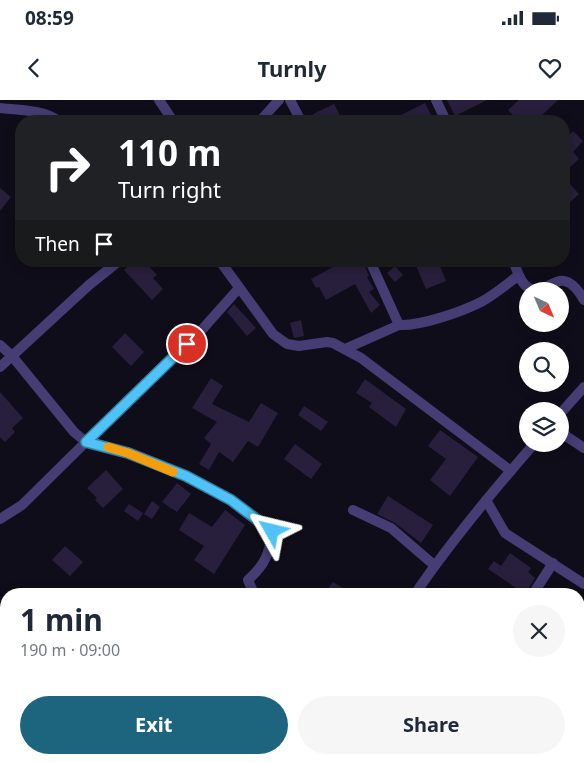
<!DOCTYPE html>
<html lang="en">
<head>
<meta charset="utf-8">
<style>
	body { margin:0; font-family:"Noto Sans",sans-serif; background:#f6f6f7; color:#1f2937; height:100vh; display:flex; flex-direction:column; font-size:19px; white-space:nowrap }
	* { box-sizing:border-box; margin:0 }
	p { font-size:16px; color:#747a83 }
	.icon { flex:none; width:28px; height:28px; fill:none; stroke:currentColor; stroke-width:2; stroke-linecap:round; stroke-linejoin:round }
	.map { position:relative; flex:1; overflow:hidden }
	.sheet { position:absolute; left:0px; top:488px; width:585px; height:176px; display:flex; flex-direction:column; background:#fff; border-radius:20px 20px 0 0; box-shadow:0 2px 12px #0003 }
	.sheet>* { flex:none }
	.guide { position:absolute; left:15px; top:15px; width:555px; height:152px; border-radius:20px; box-shadow:0 2px 12px #0003; background:#202124; color:#fff; overflow:hidden }
	.needle { width:32px; rotate:136deg }
	.buttons { position:absolute; left:519px; top:182px; display:grid; gap:10px }
	.buttons a { display:grid; place-items:center; width:50px; height:50px; border-radius:50%; background:#fff; box-shadow:0 2px 12px #0003; font-size:25px }
	.pin { position:absolute; display:grid; place-items:center; width:42px; height:42px; color:#fff; margin:-21px; border:2px solid #fff; border-radius:50%; box-shadow:0 1px 5px #0007 }
	.me { position:absolute; width:55px; margin:-28px; rotate:307deg; stroke-linejoin:round; filter:drop-shadow(0 0 4px #0008) }
	.turn { display:flex; align-items:center; gap:18px; height:105px; padding:0 20px; font-size:22px }
	.turn .icon { width:65px; height:65px; stroke-width:2.5 }
	.turn b { display:block; font-size:35px; line-height:42px }
	.then { display:flex; align-items:center; height:48px; padding:0 20px; background:#0003; gap:10px; font-size:19px }
	.round { display:grid; place-items:center; flex:none; width:52px; height:52px; border-radius:26px; background:#f6f6f7 }
	.head { display:flex; align-items:center; justify-content:space-between; height:85px; padding:0 20px }
	h1 { font-size:30px; font-weight:700; line-height:38px }
	.cta { display:flex; gap:10px; margin-top:auto; padding:10px 20px }
	.cta a { flex:1; height:58px; border-radius:30px; background:#1d657f; color:#fff; font-size:20px; font-weight:700; line-height:58px; text-align:center }
	.cta a+a { background:#f6f6f7; color:#1f2937 }
	.status { display:flex; justify-content:space-between; align-items:center; height:35px; padding:0 25px; background:#fff; direction:ltr }
	.status svg { height:14px; fill:currentColor }
	header { display:flex; justify-content:space-between; align-items:center; height:65px; padding:0 20px; background:#fff; font-size:22px; font-weight:700 }
	.map>svg:first-child { display:block }
</style>
</head>
<body>
<div class="status"><b>08:59</b><svg viewBox="0 0 49 12"><path d="M0 12V9h3v3zM5 12V6h3v6zM10 12V3h3v9zM15 12V0h3v12zM26 1h20v11H26zM47 4h2v5h-2z"/></svg></div>
<header><svg class="icon" aria-label="back" viewBox="0 0 24 24"><path d="M15 5l-7 7 7 7"/></svg>Turnly<svg class="icon" aria-label="heart" viewBox="0 0 24 24"><path d="M12 20l-8-8c-3-5 5-10 8-4 3-6 11-1 8 4z"/></svg></header>
<div class="map">
<svg width="584" height="663" viewBox="0 0 584 663">
	<rect width="100%" height="100%" fill="#100d1a"/>
	<path fill="#281f3c" d="M447,0H487L455,16Z
		M519,0H558L542,15L548,21H519L508,10Z
		M425,3L434,21H389Z
		M334,4L343,21H316L313,14Z
		M573,31L583,41L573,52L579,59L570,67L564,61V41Z
		M569,83L579,94L569,103L564,97V88Z
		M0,88L11,97L0,111Z
		M133,161H144L157,175L153,178L163,189L152,200L124,170Z
		M344,161H362L364,164L369,176L367,177L374,189L369,192L380,205L371,213L355,184L326,200L319,187L316,188L311,179Z
		M414,161H438L446,181L426,189Z
		M395,166L403,175L395,182L387,173Z
		M234,204L256,228L247,236L227,212Z
		M301,220L304,236L294,238L290,223Z
		M125,233L144,252L131,266L112,247Z
		M211,278L223,286L212,304L249,322L261,303L278,313L258,347L248,341L233,362L219,352L209,370L199,364L211,344L204,338L217,322L192,308Z
		M365,279L406,309L396,327L369,307L372,303L356,293Z
		M0,292L23,318L12,328L15,332L5,342L0,337Z
		M304,306L328,322L321,331L298,315Z
		M440,330L478,357L450,396L430,380L446,359L428,346Z
		M295,344L322,364L311,379L284,359Z
		M106,370L123,389L103,408L95,400L97,398L87,388Z
		M177,383L191,394L177,412L162,402Z
		M388,396L433,425L421,443L395,423L377,414Z
		M152,401L160,407L152,419L144,414Z
		M129,404L143,413L138,421L124,411Z
		M225,410L245,425L214,474L194,460L204,446L179,430L189,413L212,427Z
		M65,446L83,462L70,476L52,460Z
		M510,453L531,468L528,472L535,478L525,494L488,469L494,461L501,466Z
		M333,482L352,494H333L327,490Z"/>
	<g fill="none" stroke-linecap="round" stroke-linejoin="round">
		<path stroke="#453d73" stroke-width="10" d="M159,0L173,21
			M290,0L301,21
			M436,0L446,21
			M0,8C16,10 46,10 58,21
			M260,21L279,0
			M220,161L273,234L287,244L299,246L327,242L333,243L361,258L511,371
			M370,161L399,225
			M513,161C517,169 519,180 526,186C546,204 559,156 584,200
			M0,245L12,256L74,332L86,342L128,353L186,376L231,400L272,431C270,453 265,465 248,480L254,494
			M345,249L399,225C421,226 461,212 481,202C494,195 507,184 519,175
			M0,267L89,185L119,161
			M560,314L584,287
			M560,332L584,348
			M486,400L505,433L584,484
			M353,410L391,428L434,465
			M0,419L22,405L163,266L199,233L239,188
			M415,494C451,441 492,392 534,344
			M533,494L553,463
			M302,663L305,658
			M423,663L427,658"/>
	</g>
	<g fill="none" stroke-linecap="round" stroke-linejoin="round">
		<defs>
			<path id="route" d="M187,244L86,342L128,353L186,376L231,400L272,431"/>
		</defs>
		<use href="#route" stroke="#337fa1" stroke-width="12"/>
		<use href="#route" stroke="#4fc3f7" stroke-width="9"/>
		<path stroke="#f59e0b" stroke-width="9" d="M108,347L128,353L173,372"/>
	</g>
</svg>
<div class="buttons">
<a><svg class="needle" viewBox="-14 -14 28 28"><path d="M0-13l5 13h-10z" fill="#e53935"/><path d="M0 13l5-13h-10z" fill="#747a83"/></svg></a>
<a><svg class="icon" aria-label="search" viewBox="0 0 24 24"><circle cx="10" cy="10" r="6"/><path d="M15 15l6 6"/></svg></a>
<a><svg class="icon" aria-label="layers" viewBox="0 0 24 24"><path d="M12 4l9 5-9 5-9-5zM3 14l9 5 9-5"/></svg></a>
</div>
<div class="pin" style="left:187px;top:244px;background:#d93025"><svg class="icon" aria-label="arrive" viewBox="0 0 24 24"><path d="M6 21V4h12l-3 4 3 4H6"/></svg></div>
<svg class="me" style="left:272px;top:431px" viewBox="-20 -20 40 40"><path d="M0-17L14 15 0 8-14 15z" fill="#4fc3f7" stroke="#fff" stroke-width="4"/></svg>
<div class="guide">
<div class="turn"><svg class="icon" aria-label="right" viewBox="0 0 24 24"><path d="M7 20v-9h11M14 6l5 5-5 5"/></svg><div><b>110 m</b>Turn right</div></div>
<div class="then">Then<svg class="icon" aria-label="arrive" viewBox="0 0 24 24"><path d="M6 21V4h12l-3 4 3 4H6"/></svg></div>
</div>
<section class="sheet">
<div class="head"><div><h1>1 min</h1><p>190 m · 09:00</p></div><a class="round"><svg class="icon" aria-label="close" viewBox="0 0 24 24"><path d="M6 6l12 12M18 6L6 18"/></svg></a></div>
<div class="cta"><a>Exit</a><a>Share</a></div>
</section>
</div>
</body>
</html>
